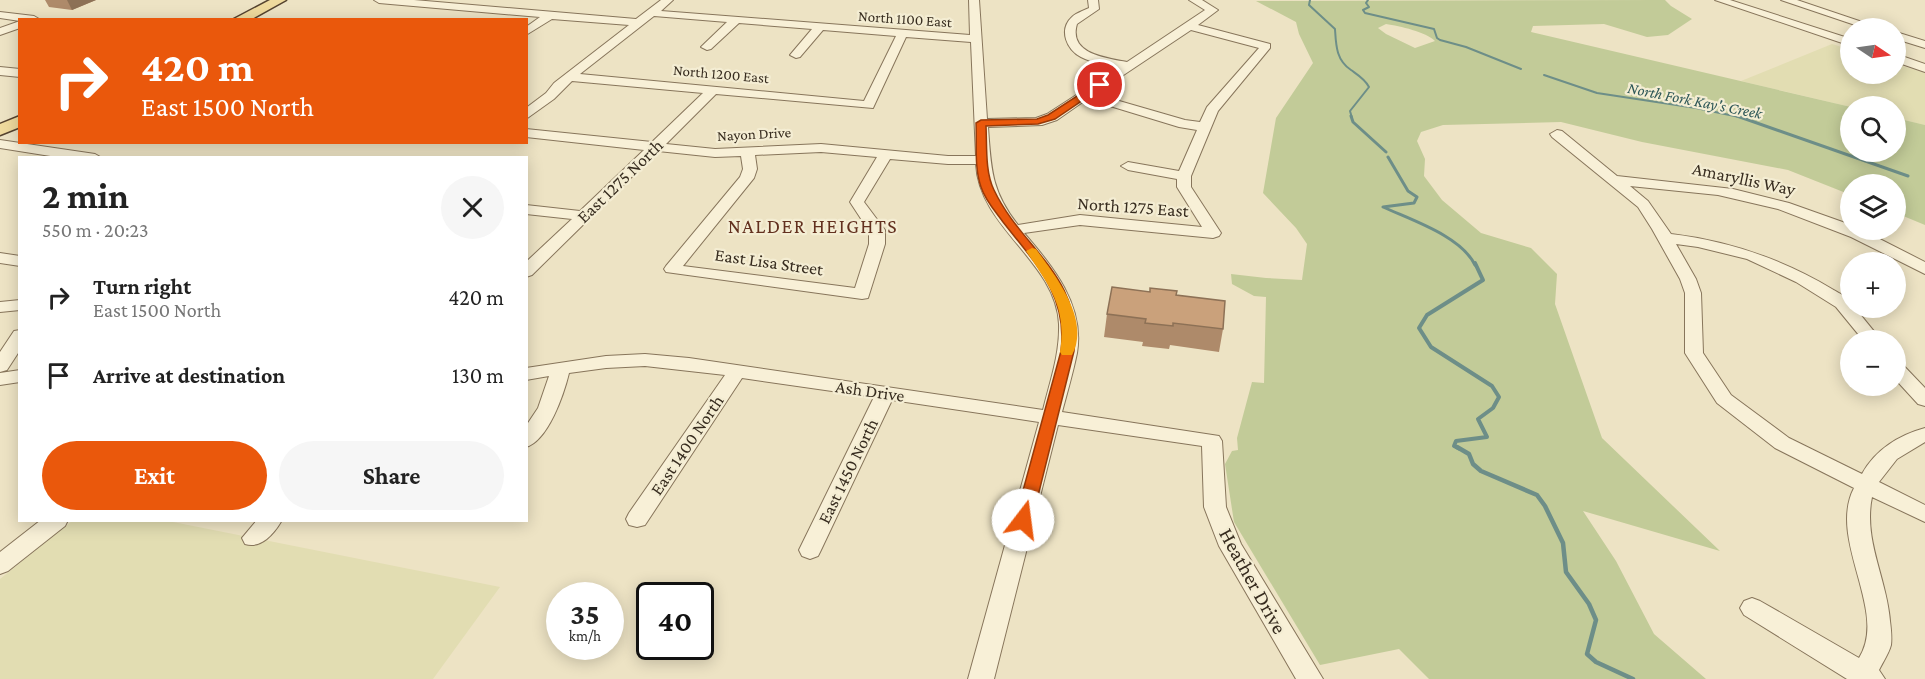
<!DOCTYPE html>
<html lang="en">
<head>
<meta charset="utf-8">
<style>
	body { margin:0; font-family:"Crimson Pro",serif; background:#f6f6f6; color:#222; height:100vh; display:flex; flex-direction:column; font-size:22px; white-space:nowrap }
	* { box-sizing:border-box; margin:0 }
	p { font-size:20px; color:#767676 }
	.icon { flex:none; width:33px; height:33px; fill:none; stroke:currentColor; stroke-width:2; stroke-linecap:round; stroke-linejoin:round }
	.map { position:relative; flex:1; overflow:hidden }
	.drawer { position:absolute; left:18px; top:156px; width:510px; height:366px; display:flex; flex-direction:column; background:#fff; border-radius:0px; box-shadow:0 3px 15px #0003 }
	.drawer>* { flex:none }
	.guide { position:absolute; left:18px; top:18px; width:510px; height:126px; border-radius:0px; box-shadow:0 3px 15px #0003; background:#ea580c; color:#fff; overflow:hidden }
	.needle { width:39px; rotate:103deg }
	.fabs { position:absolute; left:1840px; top:18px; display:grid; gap:12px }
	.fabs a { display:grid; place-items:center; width:66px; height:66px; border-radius:50%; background:#fff; box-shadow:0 3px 15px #0003; font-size:30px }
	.speed { position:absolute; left:546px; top:582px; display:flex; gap:12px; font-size:30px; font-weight:700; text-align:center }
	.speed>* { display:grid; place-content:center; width:78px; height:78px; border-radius:50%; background:#fff; box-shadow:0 3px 15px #0003; line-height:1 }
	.speed small { font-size:15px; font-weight:400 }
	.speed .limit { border:3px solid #111; border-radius:9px; background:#fff; color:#111 }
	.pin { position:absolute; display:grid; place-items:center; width:51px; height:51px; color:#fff; margin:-26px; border:3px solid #fff; border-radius:50%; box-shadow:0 2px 6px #0007 }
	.me { position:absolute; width:66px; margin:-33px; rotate:15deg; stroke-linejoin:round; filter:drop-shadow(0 0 4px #0008) }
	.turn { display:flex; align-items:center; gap:21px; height:126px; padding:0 24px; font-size:27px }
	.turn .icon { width:78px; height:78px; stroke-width:2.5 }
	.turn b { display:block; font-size:42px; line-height:51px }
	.round { display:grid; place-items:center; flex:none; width:63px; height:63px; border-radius:32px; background:#f6f6f6 }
	.summary { display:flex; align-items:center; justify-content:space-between; height:102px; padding:0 24px }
	h1 { font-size:36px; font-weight:700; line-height:45px }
	.primary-button { display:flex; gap:12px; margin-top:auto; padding:12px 24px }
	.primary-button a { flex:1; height:69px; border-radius:36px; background:#ea580c; color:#fff; font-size:24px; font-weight:700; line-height:69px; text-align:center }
	.primary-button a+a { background:#f6f6f6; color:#222 }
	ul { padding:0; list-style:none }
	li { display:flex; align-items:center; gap:18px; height:78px; padding:0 24px }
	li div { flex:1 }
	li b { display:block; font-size:22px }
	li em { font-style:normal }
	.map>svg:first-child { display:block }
</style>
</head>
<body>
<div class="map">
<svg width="1925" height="679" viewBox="0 0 1925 679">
	<rect width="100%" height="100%" fill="#ede3c4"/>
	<path fill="#e2ddb2" d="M1832,44L1851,50V74H1896V64L1925,73V125L1896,118V106L1851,107L1741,81Z
		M72,521H168L500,587L433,679H0V579Z"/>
	<path fill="#c2cb98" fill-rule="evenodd" d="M1665,0L1671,6L1692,19L1668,35L1647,37L1604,24L1533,26L1531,32L1851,107V152H1896V118L1925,125V225L1896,213V184H1851V195L1788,170L1642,142L1561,122L1443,125L1421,132L1417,141L1425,159L1424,176L1442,200L1481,233L1531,248L1557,274L1555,304L1602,438L1720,551L1583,511L1616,561L1654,634L1706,679H1429L1399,649L1320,665L1234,522L1225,464L1232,451L1238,450L1237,438L1252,382L1264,383L1266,297L1254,296L1232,284L1231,274L1266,278L1302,280L1307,244L1296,228L1263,193L1276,118L1313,63L1299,34L1296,22L1256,1ZM1386,24C1400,26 1426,32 1435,41L1415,48L1386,34L1378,28Z"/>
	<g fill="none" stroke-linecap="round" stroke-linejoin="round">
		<path stroke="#6d8e88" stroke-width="2" d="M1310,0L1309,5L1335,29C1336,45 1336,60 1351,70C1358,75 1365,79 1369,87L1350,111L1352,118
			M1368,0L1366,3L1369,7L1363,10L1365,13L1434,29L1437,38L1440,40L1466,47L1521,69
			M1544,75L1597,93L1696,108L1744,118"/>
		<path stroke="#6d8e88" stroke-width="3" d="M1351,116L1353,122L1386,152
			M1737,116L1908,176
			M1388,157L1408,191L1417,197L1414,203L1383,207C1411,220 1461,236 1475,265"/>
		<path stroke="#6d8e88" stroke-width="4" d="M1460,449L1454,446L1456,441L1487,437L1478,419L1493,408L1499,397L1492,386L1431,347L1419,328L1427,315L1483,280L1475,263"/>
		<path stroke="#6d8e88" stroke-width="4.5" d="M1457,447L1469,454L1473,464L1481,471L1537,495L1545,506L1563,543L1566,572L1589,604L1596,620L1587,654L1596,662L1633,679"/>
		<defs>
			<path id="minor" d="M374,0H414L636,19L661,0H673L661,11L970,35L969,0H979L987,119L1036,118L1047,114L1118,68C1106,65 1092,63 1081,57C1067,50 1058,30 1072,17C1076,13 1083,11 1089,8L1088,0H1098L1099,9L1077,24C1068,54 1106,58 1127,62L1205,10L1189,0H1202L1218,10L1198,25L1270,44V48L1218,111L1191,176V187L1221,233L1219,236L1213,238L1080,225L1024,233C1053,267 1085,305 1077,353C1073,373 1067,393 1062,412L1219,436L1222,441L1226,507L1241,544L1323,679H1296L1219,546L1204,507L1202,446L1058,425L994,679H968L1039,422L892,400L821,550L818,556L810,559L802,556L799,550L874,397L742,378L645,525L637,527L629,525L626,519L629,513L725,375L645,366L606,368L569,373C564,394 548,441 526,447V426L538,408L549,376L526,380V368L606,356L645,354L689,358L1043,410C1050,381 1060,354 1059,324C1056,261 979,228 976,164H948L890,159L864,202L885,230V244L868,298L862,299L666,272L664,269L666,266L740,177L743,169L741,156L715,157L658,151L532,275L526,277V262L572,219L526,214V205L580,211L644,150L526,137V129L652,142L703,93L572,81L554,99L526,119V108L546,93L554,83L629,25L552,19L526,35V27L540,17L379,3ZM654,16L727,22L703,45L701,47L707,50L711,49L739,23L812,29L790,55L796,58L800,57L823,30L896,36L864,101L580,74ZM1191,30L1259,48L1207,107L1200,122L1185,120L1095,94ZM906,37L971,42L976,156H948L821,144L715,149L666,144L716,94L873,108ZM1087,99L1179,127L1197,130L1179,171L1128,162L1121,166L1128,170L1177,179V187L1202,227L1080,215L1018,225C991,191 991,168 988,127L1042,125L1057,120ZM821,152L877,157L850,202L869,231V244L855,288L683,266L754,178L757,169L755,155Z
				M1715,0H1730L1851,39V46Z
				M1781,0H1797L1880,28H1864Z
				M0,12L34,16L39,19L20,21L0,18Z
				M20,21V28L0,35V28Z
				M1896,32L1925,41V48L1896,39Z
				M1896,54L1925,64V72L1896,62Z
				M0,67L20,69V77L0,75Z
				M1557,130L1562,131L1617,176L1733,189L1789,203L1851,225V230H1862L1925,262V274L1851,237L1778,209L1718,195L1630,186L1648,201L1671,234C1729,241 1782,259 1832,289C1840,294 1851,298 1851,308H1855L1881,340H1863L1836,307L1796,282L1747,259L1698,247L1676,244L1696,279L1701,293L1703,353L1731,395L1789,438L1862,474C1875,450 1899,435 1925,428V442L1897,459L1879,482L1925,505V522L1872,497C1863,540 1887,579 1890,621C1891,629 1892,637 1891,645C1889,653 1883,662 1879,670L1885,679H1847L1744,615L1740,608L1744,601L1752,598L1760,601L1859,658C1889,611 1827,540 1854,488L1775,448L1717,403L1685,353V293L1680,279L1652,229L1638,207L1552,137L1550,134Z
				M0,140L95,154L102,158H63L0,148Z
				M0,253L20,256V266L0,263Z
				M20,300V310L0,312V302Z
				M20,330V350L7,370L0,372V352L14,331Z
				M1896,363L1903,365L1925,388V406L1918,404L1896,380Z
				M20,370V382L0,385V373Z
				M41,520H68L65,526L8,571L0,574V552Z
				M257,520H282C274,534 261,549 245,544L242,538Z"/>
			<path id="major" d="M270,0H286L250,20H232Z
				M20,116V127L0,135V124Z"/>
		</defs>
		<use href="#minor" stroke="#87755b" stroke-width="2"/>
		<use href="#major" stroke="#55432f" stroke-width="3"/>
		<use href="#minor" fill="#f8f0d7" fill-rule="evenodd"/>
		<use href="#major" fill="#efda9d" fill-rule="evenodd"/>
	</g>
	<path fill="#ae8a6a" d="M45,0H96L72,10L49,7Z
		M1107,314L1223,329L1219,352L1170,345L1169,349L1142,346L1143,342L1104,337Z"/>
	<path fill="#8d7156" d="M67,0H96L72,10Z"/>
	<path fill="#caa17b" stroke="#8d7156" stroke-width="1.5" d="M1112,287L1150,292V288L1177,291L1176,295L1225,301L1223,329L1173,323V326L1145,323L1146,319L1107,314Z"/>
	<path fill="#ea580c" stroke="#983908" stroke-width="1.5" d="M1097,83L1105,85L1055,119L1038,124L986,126C987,146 985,172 994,190C1022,249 1083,276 1074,351L1032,520L1029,524L1023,526L1017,524L1015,520L1061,351C1068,295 1035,263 1003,222C995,211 985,200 981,187C974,167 977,143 976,123L981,120L1037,119L1048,115Z"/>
	<path fill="#f59e0b" d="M1032,248L1036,249C1055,276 1091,319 1072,355H1062L1060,352C1067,307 1050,287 1026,251Z"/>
	<g text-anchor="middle" stroke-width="4.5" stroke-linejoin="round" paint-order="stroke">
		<g font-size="15" fill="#372c1f" stroke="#f4edd3">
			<text transform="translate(905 19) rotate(4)" y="5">North 1100 East</text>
			<text transform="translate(721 74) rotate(5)" y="5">North 1200 East</text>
			<text transform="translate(754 134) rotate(-3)" y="5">Nayon Drive</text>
		</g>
		<g font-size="16" font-style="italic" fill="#2e5757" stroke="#f4edd3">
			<text transform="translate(1695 100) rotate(11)" y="6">North Fork Kay's Creek</text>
		</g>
		<g font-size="18" fill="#372c1f" stroke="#f4edd3">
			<text transform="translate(1744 179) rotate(12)" y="6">Amaryllis Way</text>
			<text transform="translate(620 181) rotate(-44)" y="6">East 1275 North</text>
			<text transform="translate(1133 207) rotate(4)" y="6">North 1275 East</text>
			<text transform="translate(769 262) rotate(8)" y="6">East Lisa Street</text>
			<text transform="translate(870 391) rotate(8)" y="6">Ash Drive</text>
			<text transform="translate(687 445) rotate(-56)" y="6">East 1400 North</text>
			<text transform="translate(848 471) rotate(-64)" y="6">East 1450 North</text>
		</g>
		<g font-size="20" letter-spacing="1.5" fill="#63311f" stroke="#f4edd3">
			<text x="813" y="233">NALDER HEIGHTS</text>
		</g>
		<g font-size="21" fill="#372c1f" stroke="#f4edd3">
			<text transform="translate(1253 581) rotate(61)" y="7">Heather Drive</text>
		</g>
	</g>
</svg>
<div class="fabs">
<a><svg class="needle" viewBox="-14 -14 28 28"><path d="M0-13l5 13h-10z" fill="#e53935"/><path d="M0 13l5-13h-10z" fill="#767676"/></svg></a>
<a><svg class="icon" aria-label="search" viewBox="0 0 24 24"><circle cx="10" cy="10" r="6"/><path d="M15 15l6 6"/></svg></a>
<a><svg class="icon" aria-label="layers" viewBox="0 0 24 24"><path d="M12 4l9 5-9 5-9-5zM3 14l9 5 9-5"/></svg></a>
<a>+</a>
<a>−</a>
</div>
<div class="speed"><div>35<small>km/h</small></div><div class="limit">40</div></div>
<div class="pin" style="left:1100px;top:85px;background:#d93025"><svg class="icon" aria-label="arrive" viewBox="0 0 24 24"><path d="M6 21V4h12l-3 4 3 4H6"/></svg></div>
<svg class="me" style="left:1023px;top:520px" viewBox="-20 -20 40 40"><circle r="19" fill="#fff"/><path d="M0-13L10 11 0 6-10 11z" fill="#ea580c"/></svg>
<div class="guide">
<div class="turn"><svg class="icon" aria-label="right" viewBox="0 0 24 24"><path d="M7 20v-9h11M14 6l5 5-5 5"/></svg><div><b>420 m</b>East 1500 North</div></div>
</div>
<section class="drawer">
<div class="summary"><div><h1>2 min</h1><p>550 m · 20:23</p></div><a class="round"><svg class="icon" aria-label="close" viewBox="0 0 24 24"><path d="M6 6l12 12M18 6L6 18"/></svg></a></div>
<ul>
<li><svg class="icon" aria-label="right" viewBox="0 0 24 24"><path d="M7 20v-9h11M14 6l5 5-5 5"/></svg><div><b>Turn right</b><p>East 1500 North</p></div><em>420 m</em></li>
<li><svg class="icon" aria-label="arrive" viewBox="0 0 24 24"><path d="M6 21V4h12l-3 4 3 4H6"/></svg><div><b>Arrive at destination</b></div><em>130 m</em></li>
</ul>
<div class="primary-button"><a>Exit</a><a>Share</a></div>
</section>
</div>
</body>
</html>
